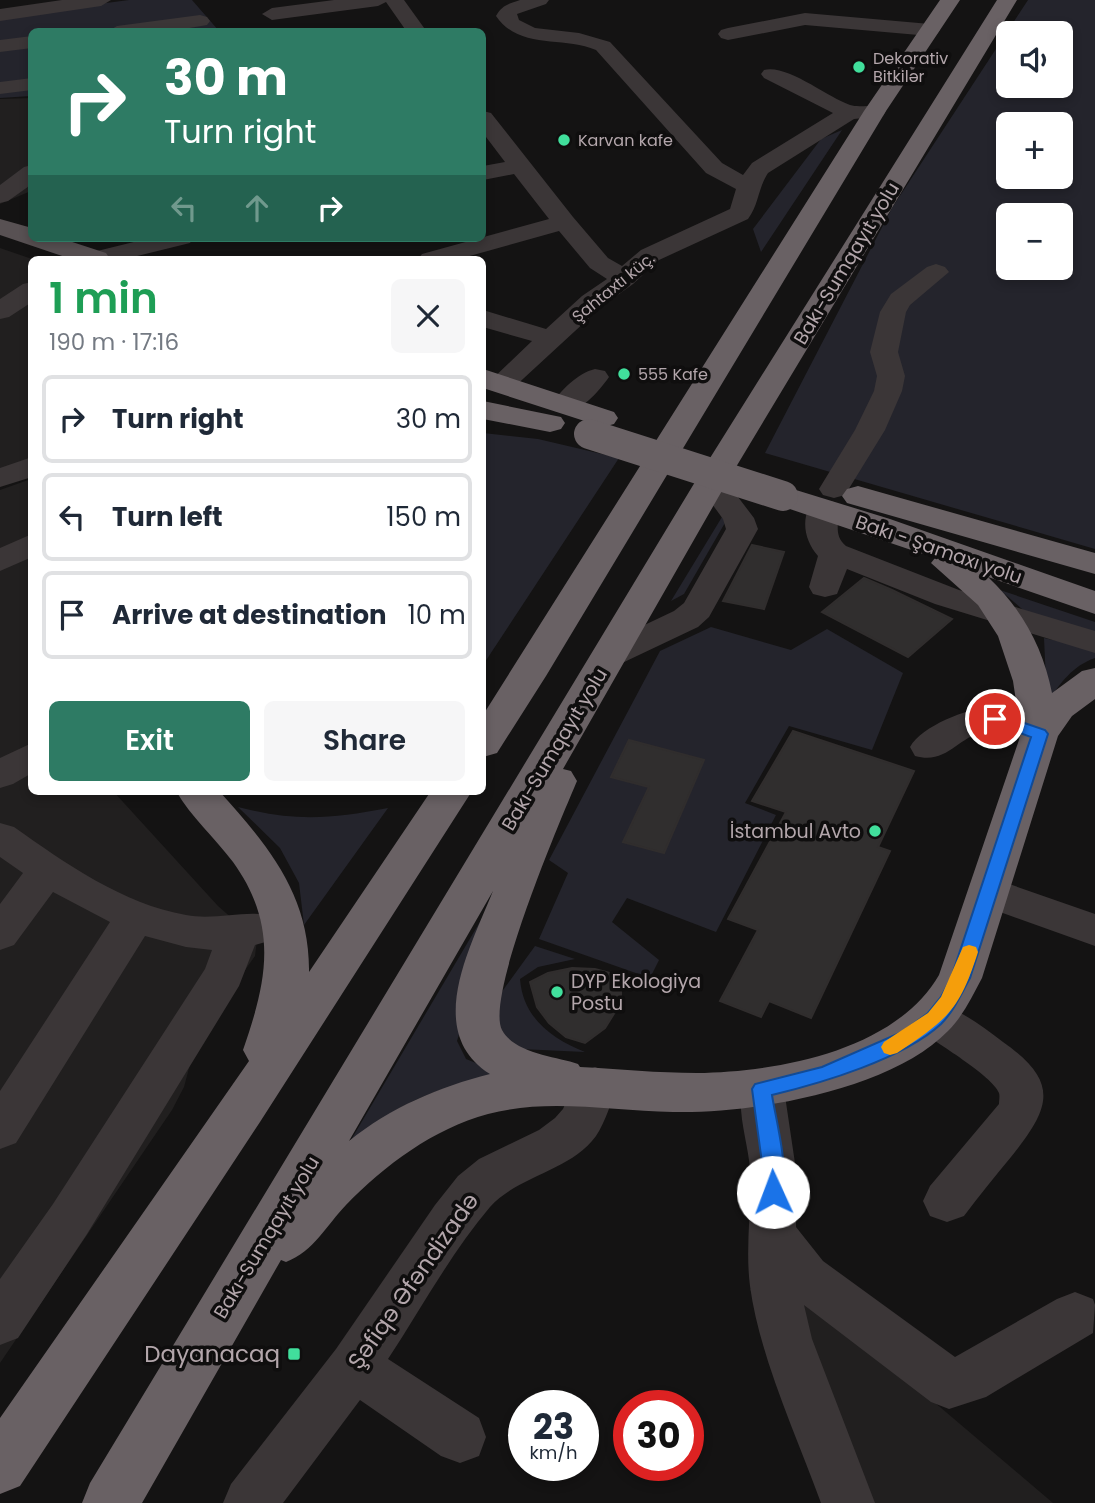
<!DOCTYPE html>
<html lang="en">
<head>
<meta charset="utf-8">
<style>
	body { margin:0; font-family:Poppins,sans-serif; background:#f6f6f7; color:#1f2937; height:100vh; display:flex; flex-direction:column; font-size:26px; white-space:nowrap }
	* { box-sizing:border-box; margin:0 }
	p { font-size:23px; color:#747a83 }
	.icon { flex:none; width:38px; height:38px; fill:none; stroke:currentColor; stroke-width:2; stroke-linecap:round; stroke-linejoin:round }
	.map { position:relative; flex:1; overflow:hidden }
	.panel { position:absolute; left:28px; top:256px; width:458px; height:539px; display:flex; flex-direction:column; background:#fff; border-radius:10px; box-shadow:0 4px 10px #0003 }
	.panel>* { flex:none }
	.hud { position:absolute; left:28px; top:28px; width:458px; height:214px; border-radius:10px; box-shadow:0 4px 10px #0003; background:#2e7b64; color:#fff; overflow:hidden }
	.tools { position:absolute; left:996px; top:21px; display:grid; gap:14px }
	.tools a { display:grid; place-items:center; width:77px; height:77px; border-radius:10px; background:#fff; box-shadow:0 4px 10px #0003; font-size:35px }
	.speed { position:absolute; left:508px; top:1390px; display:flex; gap:14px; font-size:35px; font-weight:700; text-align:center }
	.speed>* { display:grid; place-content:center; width:91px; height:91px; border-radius:50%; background:#fff; box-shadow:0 4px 10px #0003; line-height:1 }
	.speed small { font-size:18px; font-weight:400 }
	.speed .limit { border:10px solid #d22; background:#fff; color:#111 }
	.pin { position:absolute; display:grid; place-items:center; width:60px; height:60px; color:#fff; margin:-30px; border:4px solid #fff; border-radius:50%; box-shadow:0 2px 7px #0007 }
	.me { position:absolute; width:77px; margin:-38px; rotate:358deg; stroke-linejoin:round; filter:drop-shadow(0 0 5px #0008) }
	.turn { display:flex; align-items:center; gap:24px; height:147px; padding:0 21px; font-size:32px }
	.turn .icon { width:91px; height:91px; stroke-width:2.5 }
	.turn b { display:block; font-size:49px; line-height:60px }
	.lanes { display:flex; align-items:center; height:66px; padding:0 21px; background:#0003; justify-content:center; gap:35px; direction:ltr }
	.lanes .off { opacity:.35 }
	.round { display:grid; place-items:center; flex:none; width:74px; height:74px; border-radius:10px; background:#f6f6f7 }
	.summary { display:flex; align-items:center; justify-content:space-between; height:119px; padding:0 21px }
	h1 { font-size:42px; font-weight:600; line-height:52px; color:#1e9e55 }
	.primary-button { display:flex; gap:14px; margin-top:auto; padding:14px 21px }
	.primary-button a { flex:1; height:80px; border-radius:10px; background:#2e7b64; color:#fff; font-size:28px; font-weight:600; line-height:80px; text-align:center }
	.primary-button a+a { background:#f6f6f7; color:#1f2937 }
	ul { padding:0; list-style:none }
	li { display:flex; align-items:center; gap:21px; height:88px; margin:0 14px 10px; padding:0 7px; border:4px solid #e0e1e3; border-radius:10px }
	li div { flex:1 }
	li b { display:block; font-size:26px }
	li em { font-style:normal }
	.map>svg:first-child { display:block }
</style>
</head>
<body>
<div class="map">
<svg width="1095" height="1503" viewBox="0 0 1095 1503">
	<rect width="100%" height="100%" fill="#141313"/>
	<path fill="#211f1f" d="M31,98V191L0,204V99Z
		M0,248L32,259L31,461L0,472Z
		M31,479L32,791H113L218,906L257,940L255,956L197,1038L184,1087L172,1110L0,1363V490Z
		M794,1283L1053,1503H825L750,1289Z"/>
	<path fill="#24242c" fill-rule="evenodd" d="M129,0H192L219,31L32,32L31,96L0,98V17Z
		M1028,0H1095V549L765,453L892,208ZM1008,33H1060V86H1008ZM1008,124H1060V177H1008ZM1008,215H1060V268H1008Z
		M842,130L761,252L753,229L821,139Z
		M483,433L538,439L619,458L483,665Z
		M725,512L726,521L684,594L671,601Z
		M1000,590L1095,622V632L1030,616Z
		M711,627L791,650L827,629L903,673L872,750L789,726L745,803L776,815L716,932L627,898L612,922L659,960L650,978L539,939L568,873L549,860L660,651Z
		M1044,638L1095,649V658C1072,666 1061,683 1047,702Z
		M238,807C295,822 331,819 388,808L304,925L299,883L280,848Z
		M507,876L457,1041L466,1059L508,1076C443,1083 398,1102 348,1145Z
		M535,946L575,959L538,967L520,979C523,1018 552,1039 585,1052L520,1049L501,1034L495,1001Z"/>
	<path fill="#302e2e" stroke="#302d2d" stroke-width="2" d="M752,545L784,552L764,609L723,601Z
		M864,578L892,590L952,619L908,657L822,612Z
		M793,731L914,771L878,847L890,851L811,1018L769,1001L761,1017L720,1001L758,930L728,919L786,812L752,801Z
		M629,740L704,760L664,853L623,842L649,787L611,777Z
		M572,968L595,969L621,976V995L615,1012L605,1028L585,1043L566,1037L549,1023L537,1007L530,982L548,973Z"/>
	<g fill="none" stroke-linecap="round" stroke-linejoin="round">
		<path fill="#3b3637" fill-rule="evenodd" d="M62,0H111L101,6L0,21V9Z
			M334,0H404L427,32H407L386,2L378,6L272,20L262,14L272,8Z
			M520,0H549L546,4L517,14L519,20L535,28L579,33L610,42L722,163L743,175L752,163L833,113L764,78L761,74L764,70C787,64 827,97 850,105C860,108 872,104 883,106L886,111L883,116L854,119L768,173C758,188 759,204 748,219L659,260L633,284L600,308L511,390L501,392L491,390L487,384L532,341L483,327V310L546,329L582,296L607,279L590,268L559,231L459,259H418L422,254L549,219L514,174L483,180V166L505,162L483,133V111L491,113L573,217L608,258L622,266L641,250L730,209L736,189L706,173L596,50C562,36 519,50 496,16C502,5 508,4 520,0Z
			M805,13L930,24L937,26L940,30L937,34L930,36L805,25L728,40L721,38L718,34L721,30L728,28Z
			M200,15L207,17L210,21L207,25L166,32H107L117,26Z
			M32,36V48L0,52V40Z
			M32,78V90L0,94V82Z
			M32,165V184L8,201L0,203V185L24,167Z
			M150,238H193L190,243L125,259H81L85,254Z
			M936,264L945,267L949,272L910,305L906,312L898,352L905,376L902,391L885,430L845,495L834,498L823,495L819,489L855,430L874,391L877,376L870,352L880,312L891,294L927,267Z
			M32,282V302L9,317L0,319V299L23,284Z
			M595,369L605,371L609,377C597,394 577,417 555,411L551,405C560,391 578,373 595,369Z
			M32,457V477L0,487V468Z
			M711,473L722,476L754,518L758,529L709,617L698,627L620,664L608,667L596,664L591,656L596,648L674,611L684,603L726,529L723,519L696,482L700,476Z
			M823,500L834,502C844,517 830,533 846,546L959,590L1095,631V653L935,604L847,569L837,594L825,597L813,594L809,587L818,556C805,541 800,520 812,502Z
			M32,534V557L0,571V548Z
			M992,707L1053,725L1058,734L1053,743C1028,750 1009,728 984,732C957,737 947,765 915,756L910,747C922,726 967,708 992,707Z
			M32,743V773L13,784L0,788V758Z
			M0,823L14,827C65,863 123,904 186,915C217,921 249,908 276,917L282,928L276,939L255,945L239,986L87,1234L18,1338L0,1345V1279L53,1204L205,969L212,950L186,947L145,936L16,1143L0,1149V1091L110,922L53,892L14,945L0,950V904L23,873L0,857Z
			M989,877L1095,914V946L975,903L969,892L975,881Z
			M934,1001C959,1009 982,1026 1003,1042C1061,1083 1050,1108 1011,1157C995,1176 979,1196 964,1216L947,1222L930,1216L923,1201L930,1186L999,1104C999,1101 1000,1096 999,1093C993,1076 935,1042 919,1030L913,1018L919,1006Z
			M595,1067L611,1073L617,1086C611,1102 606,1121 596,1136C571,1171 519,1175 490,1207C451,1253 421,1309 388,1359L479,1418L486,1437L479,1456L460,1463L441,1456L360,1400L283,1503H223L231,1484L336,1349L435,1205L458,1176L479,1159L539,1130L555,1118L563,1109L579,1073Z
			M762,1070L778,1076L784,1089L796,1170V1227L823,1261L955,1357L1057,1299L1075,1292L1093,1299L1095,1305L1093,1333L986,1397L949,1409L931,1402L804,1305L812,1339L875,1503H821C797,1437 759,1355 750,1286C745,1247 752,1208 750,1169C748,1140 733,1103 746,1076Z"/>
		<path fill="#585153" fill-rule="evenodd" d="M0,219L32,228V238H60L106,253L110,259H71L0,235Z"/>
		<path fill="#696164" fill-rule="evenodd" d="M940,0H960L886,111L546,676L497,753L483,757V715L864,111Z
			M997,0H1017L727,482L563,769L571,771L577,781C560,821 485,997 502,1030C515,1054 556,1056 578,1064L580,1067C619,1069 658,1073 697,1073C777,1072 895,1051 939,975L1021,734L1013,681L998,636L978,605L931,563L935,558L772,503L767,496L772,489L783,486L890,519L1095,591V614L988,577C1022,609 1043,647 1052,693L1082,671L1095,668V699L1072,716L1058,736L982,978C972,997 963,1016 948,1031C891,1090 752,1114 673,1112C611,1111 548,1098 488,1114C433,1129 385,1165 346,1205C326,1226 314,1251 286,1262L281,1260L142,1503H82L90,1483L695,482ZM493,891C471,946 423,1032 490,1074C439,1087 391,1107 349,1141Z
			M483,369L614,412L618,418L614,424L603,427L483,388Z
			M483,401L561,417L565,423L561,429L550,432L483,419Z
			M858,486L1095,553V574L847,503L842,496L847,489Z
			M176,791H219C268,845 310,895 309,972L431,791H472L260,1122L20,1486L0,1494V1418L249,1061L243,1050C267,981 279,926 233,862C215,838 191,817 176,791Z"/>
		<path stroke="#696164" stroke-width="30" d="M589,434L783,496"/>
	</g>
	<path fill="#1a73e8" stroke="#114b97" stroke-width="2" d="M995,713L1045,730L1048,734L970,978C961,994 954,1011 941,1024C903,1059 822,1083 772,1095C776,1121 791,1175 780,1198L773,1201L766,1198L763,1192V1170L752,1089L755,1084L822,1067L902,1032L928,1013L941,997L951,978L1031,737L990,722L987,719Z"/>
	<path fill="#f59e0b" d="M969,945L976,947L978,952C959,1011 948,1019 897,1053L890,1055L884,1053L881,1047L884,1042L928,1013L941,997L963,947Z"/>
	<g fill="#41df9c" stroke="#0f0e0e" stroke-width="2.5">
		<circle cx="859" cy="67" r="7"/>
		<circle cx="564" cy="140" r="7"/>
		<circle cx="624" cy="374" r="7"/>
		<circle cx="875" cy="831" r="7"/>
		<circle cx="557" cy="992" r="7"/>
		<rect x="287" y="1347" width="14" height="14" rx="3.5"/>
	</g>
	<g text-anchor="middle" stroke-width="7" stroke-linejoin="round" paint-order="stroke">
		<g font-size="16" fill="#b3a6ab" stroke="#0f0e0e" text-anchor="start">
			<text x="873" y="64">Dekorativ<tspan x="873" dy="18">Bitkilər</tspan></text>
			<text x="578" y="146">Karvan kafe</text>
			<text x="638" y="380">555 Kafe</text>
		</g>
		<g font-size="16" fill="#b3a6ab" stroke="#0f0e0e">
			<text transform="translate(613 287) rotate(-39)" y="6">Şahtaxtı küç.</text>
		</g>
		<g font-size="19" fill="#b3a6ab" stroke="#0f0e0e">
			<text transform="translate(846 263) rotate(-59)" y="7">Bakı-Sumqayıt yolu</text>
			<text transform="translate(939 549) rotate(19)" y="7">Bakı - Şamaxı yolu</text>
			<text transform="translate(554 749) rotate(-59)" y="7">Bakı-Sumqayıt yolu</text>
			<text transform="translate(266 1237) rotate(-59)" y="7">Bakı-Sumqayıt yolu</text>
		</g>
		<g font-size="19" fill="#b3a6ab" stroke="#0f0e0e" text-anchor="end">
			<text x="861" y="838">İstambul Avto</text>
			<text x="571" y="988" text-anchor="start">DYP Ekologiya<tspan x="571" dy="22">Postu</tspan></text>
		</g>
		<g font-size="23" fill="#b3a6ab" stroke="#0f0e0e">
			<text transform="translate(413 1281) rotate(-55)" y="8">Şəfiqə Əfəndizadə</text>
		</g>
		<g font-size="23" fill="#b3a6ab" stroke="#0f0e0e" text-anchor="end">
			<text x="280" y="1362">Dayanacaq</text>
		</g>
	</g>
</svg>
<div class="tools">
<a><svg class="icon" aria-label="sound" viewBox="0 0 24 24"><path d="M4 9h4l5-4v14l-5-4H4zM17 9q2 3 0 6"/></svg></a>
<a>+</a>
<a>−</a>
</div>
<div class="speed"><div>23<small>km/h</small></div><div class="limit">30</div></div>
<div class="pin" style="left:995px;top:719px;background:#d93025"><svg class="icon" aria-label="arrive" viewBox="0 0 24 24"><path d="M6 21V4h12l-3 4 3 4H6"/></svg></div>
<svg class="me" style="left:773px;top:1192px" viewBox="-20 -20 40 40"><circle r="19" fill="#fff"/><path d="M0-13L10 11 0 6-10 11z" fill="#1a73e8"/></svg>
<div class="hud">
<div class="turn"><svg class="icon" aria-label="right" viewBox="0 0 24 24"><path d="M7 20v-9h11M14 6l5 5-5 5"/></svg><div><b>30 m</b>Turn right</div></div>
<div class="lanes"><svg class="icon off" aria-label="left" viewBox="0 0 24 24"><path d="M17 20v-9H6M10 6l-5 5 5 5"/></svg><svg class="icon off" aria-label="ahead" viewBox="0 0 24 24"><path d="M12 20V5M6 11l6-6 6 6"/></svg><svg class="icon" aria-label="right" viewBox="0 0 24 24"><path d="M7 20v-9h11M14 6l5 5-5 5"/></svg></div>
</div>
<section class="panel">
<div class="summary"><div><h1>1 min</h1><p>190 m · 17:16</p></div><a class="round"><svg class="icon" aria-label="close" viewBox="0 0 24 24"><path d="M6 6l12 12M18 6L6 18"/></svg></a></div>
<ul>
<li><svg class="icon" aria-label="right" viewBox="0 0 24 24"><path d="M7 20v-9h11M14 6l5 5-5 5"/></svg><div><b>Turn right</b></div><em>30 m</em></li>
<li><svg class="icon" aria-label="left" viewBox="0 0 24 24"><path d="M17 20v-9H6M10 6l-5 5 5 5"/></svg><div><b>Turn left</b></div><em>150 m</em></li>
<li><svg class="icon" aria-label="arrive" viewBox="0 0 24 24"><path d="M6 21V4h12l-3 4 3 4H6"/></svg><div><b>Arrive at destination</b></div><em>10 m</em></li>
</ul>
<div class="primary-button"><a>Exit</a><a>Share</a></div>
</section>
</div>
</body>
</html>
